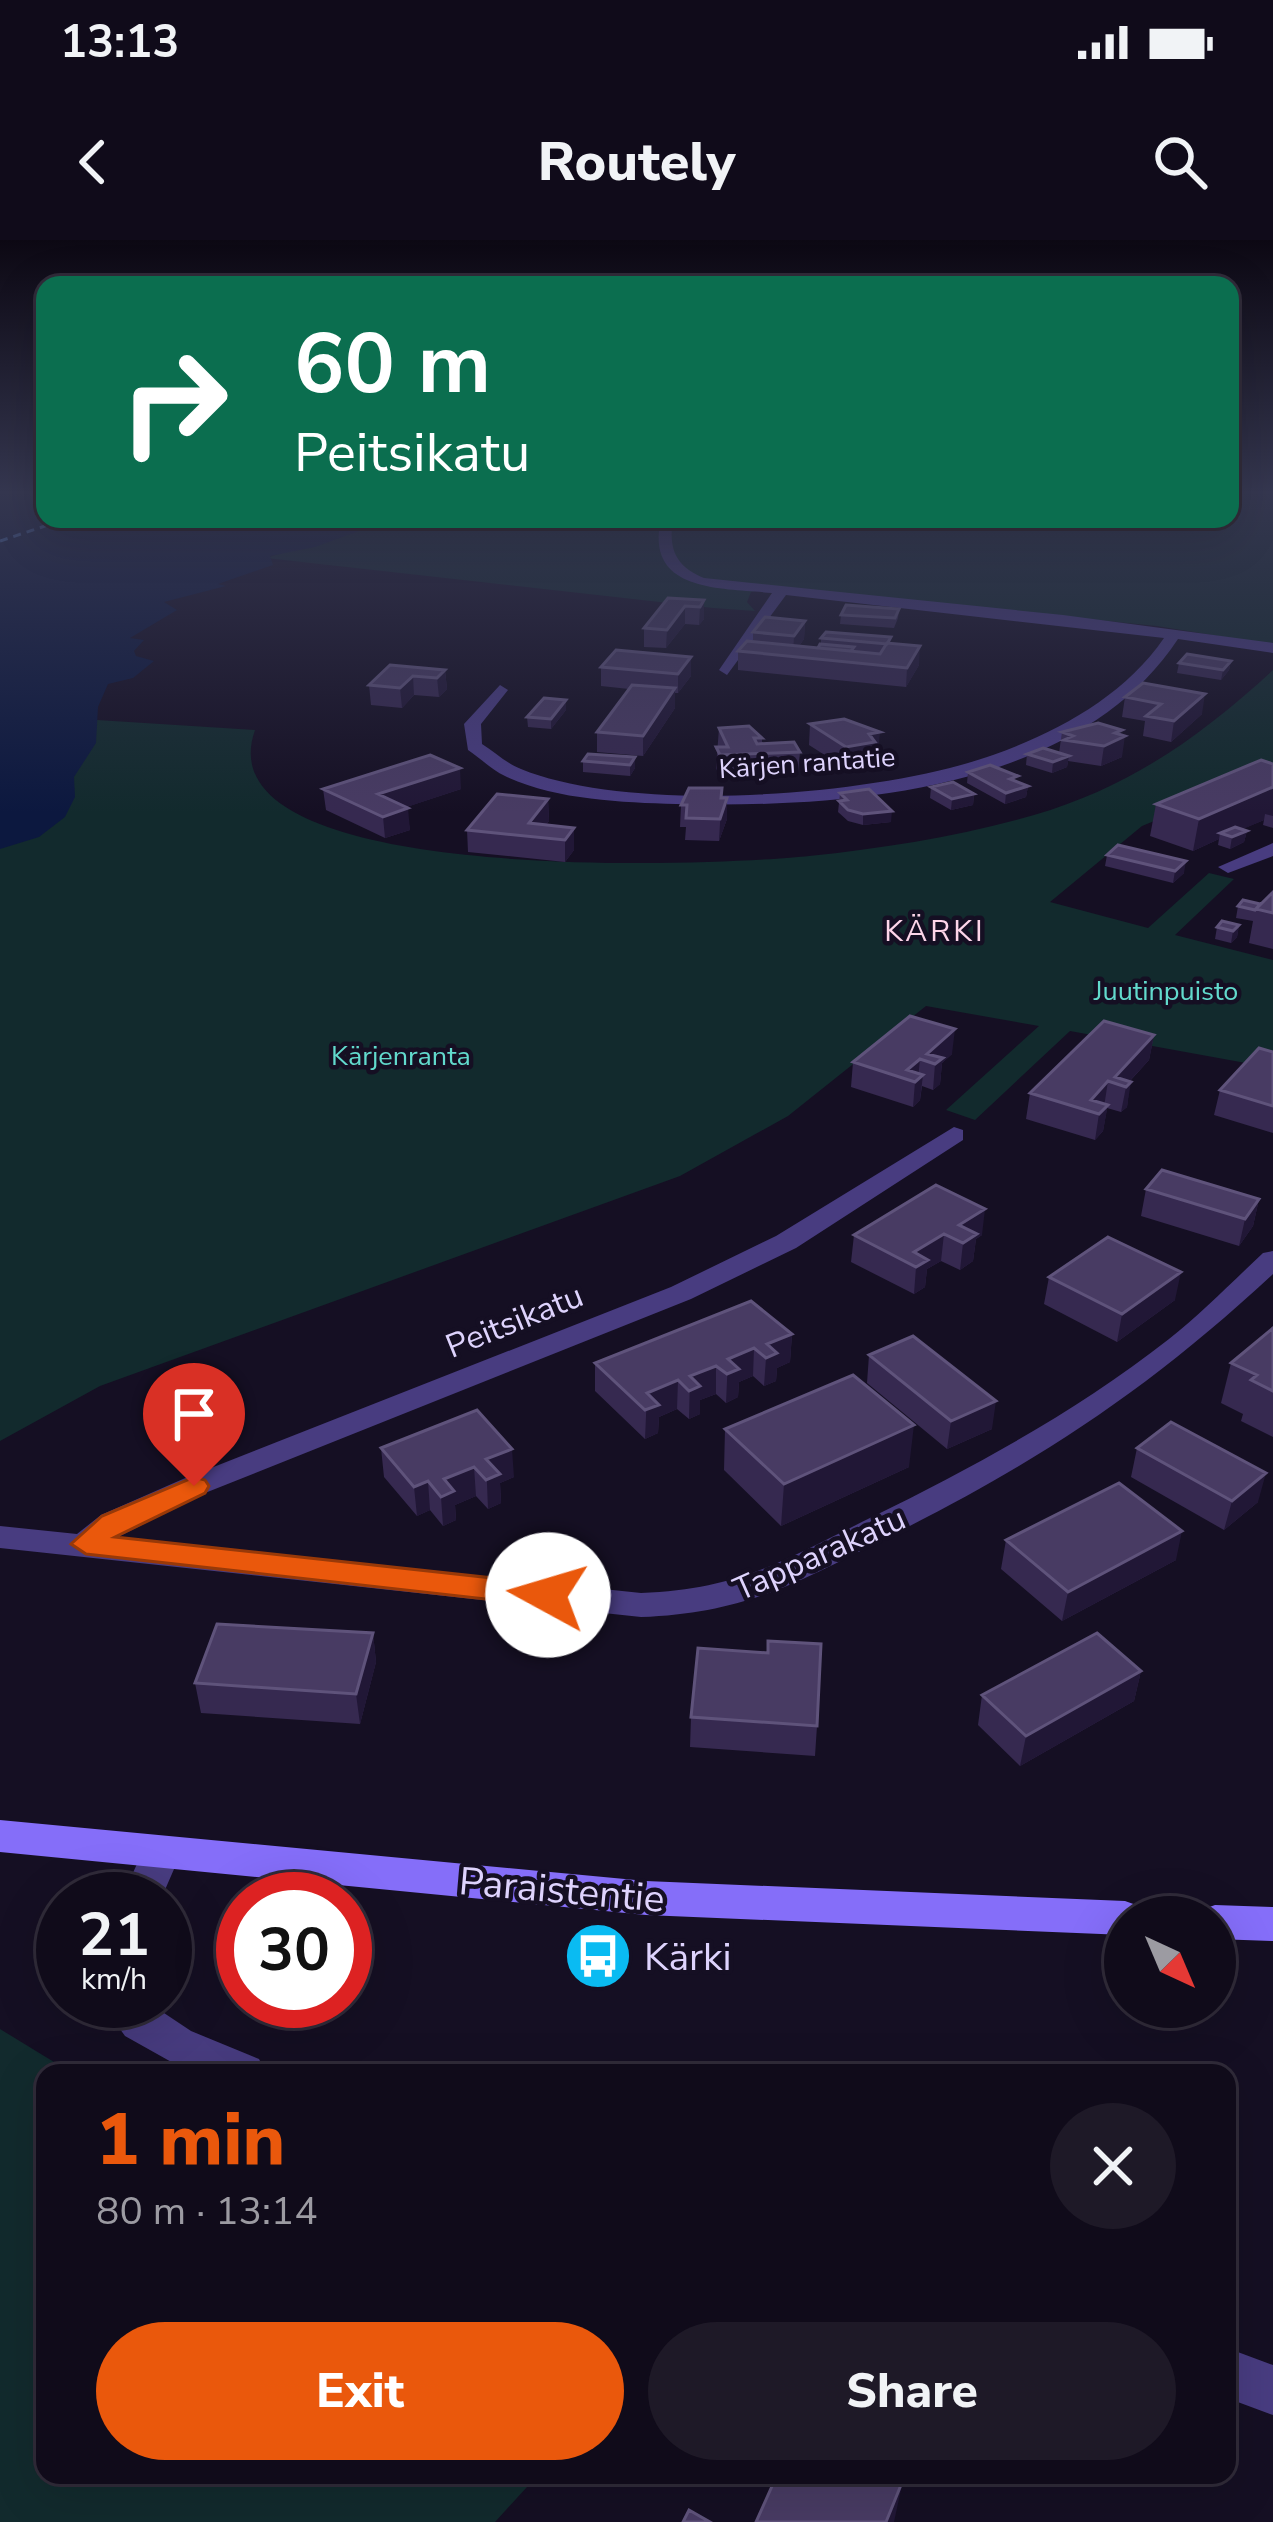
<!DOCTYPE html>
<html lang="en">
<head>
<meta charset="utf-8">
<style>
	body { margin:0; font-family:"Nunito Sans",sans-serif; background:#1e1927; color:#f1f3f6; height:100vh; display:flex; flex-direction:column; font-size:45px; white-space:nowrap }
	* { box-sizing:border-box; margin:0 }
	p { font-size:39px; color:#9c9ba2 }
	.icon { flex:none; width:66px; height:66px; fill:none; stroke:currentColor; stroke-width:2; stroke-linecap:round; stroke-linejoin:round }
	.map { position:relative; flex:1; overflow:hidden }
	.drawer { position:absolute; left:36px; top:1824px; width:1200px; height:420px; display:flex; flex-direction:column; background:#100b1a; border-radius:24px; box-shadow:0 12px 48px #0002,0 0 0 3px #302b39 }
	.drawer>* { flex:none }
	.banner { position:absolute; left:36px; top:36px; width:1203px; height:252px; border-radius:24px; box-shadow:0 12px 48px #0002,0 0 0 3px #302b39; background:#0b6e4f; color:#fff; overflow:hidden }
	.needle { width:78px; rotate:136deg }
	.tools { position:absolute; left:1104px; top:1656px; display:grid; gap:24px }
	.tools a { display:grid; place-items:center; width:132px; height:132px; border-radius:50%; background:#100b1a; box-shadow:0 12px 48px #0002,0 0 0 3px #302b39; font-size:60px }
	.speed { position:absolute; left:36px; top:1632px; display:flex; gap:24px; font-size:60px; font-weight:700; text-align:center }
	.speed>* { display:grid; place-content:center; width:156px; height:156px; border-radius:50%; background:#100b1a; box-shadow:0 12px 48px #0002,0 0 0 3px #302b39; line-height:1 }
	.speed small { font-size:30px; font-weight:400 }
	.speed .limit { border:18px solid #d22; background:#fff; color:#111 }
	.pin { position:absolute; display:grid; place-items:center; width:102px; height:102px; color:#fff; margin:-123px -51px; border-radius:50% 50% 50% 0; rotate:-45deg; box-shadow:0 0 12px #0007 }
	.pin .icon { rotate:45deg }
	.me { position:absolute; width:132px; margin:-66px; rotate:276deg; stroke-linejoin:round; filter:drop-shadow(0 0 9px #0008) }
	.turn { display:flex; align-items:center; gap:42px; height:252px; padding:0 60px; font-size:54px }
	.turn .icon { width:156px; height:156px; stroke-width:2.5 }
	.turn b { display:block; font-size:84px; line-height:102px }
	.round { display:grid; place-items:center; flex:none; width:126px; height:126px; border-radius:63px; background:#1e1927 }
	.headline { display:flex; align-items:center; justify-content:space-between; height:204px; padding:0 60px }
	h1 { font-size:72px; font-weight:800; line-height:90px; color:#ea580c }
	.cta { display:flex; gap:24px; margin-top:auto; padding:24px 60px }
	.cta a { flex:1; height:138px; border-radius:72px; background:#ea580c; color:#fff; font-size:48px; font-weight:800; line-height:138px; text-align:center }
	.cta a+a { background:#1e1927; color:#f1f3f6 }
	.status { display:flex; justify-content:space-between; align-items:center; height:84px; padding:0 60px; background:#100b1a; direction:ltr }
	.status svg { height:33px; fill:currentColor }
	header { display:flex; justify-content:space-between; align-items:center; height:156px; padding:0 60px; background:#100b1a; font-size:54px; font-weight:800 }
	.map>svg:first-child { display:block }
</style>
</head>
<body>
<div class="status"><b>13:13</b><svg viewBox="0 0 49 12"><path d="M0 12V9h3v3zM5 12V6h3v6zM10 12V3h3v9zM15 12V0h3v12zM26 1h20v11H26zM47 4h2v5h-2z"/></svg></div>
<header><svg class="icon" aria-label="back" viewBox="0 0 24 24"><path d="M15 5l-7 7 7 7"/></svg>Routely<svg class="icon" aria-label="search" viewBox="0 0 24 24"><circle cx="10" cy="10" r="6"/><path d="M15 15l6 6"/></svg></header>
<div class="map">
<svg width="1273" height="2282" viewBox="0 0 1273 2282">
	<rect width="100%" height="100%" fill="#150f23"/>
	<path fill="#122a2d" d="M1230,253H1273V405L1157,386L771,347L751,352L747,362L755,371L713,368L266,318L392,279H1230Z
		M1273,430V532L1142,586L1050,662L1148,688L1209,633L1234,639L1175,695L1273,720V828L1070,791L975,880L946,870L1039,786L926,766L788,876L680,936L100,1146L0,1201V532L97,473V480L255,490C198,650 729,625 809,616C885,608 960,596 1034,575C1130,547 1200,497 1273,430Z
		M0,1789L72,1833H45V2235H538L495,2282H0Z"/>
	<path fill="#0c183f" d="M0,253H45V279H392L315,307L270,316L273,325L218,344L226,346L164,362L177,370L130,398L144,400L134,411L136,416L154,421L133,438L108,444L98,467L96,503L74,537L75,557L65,577L39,597L0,609Z"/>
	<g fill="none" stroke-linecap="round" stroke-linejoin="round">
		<path stroke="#66a1f9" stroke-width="3" stroke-dasharray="8 6" stroke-linecap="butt" d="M0,301L66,279"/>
		<path fill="#483c80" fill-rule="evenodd" d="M661,279H673C668,309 676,327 704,338L1063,375L1273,403V413L1178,399C1076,553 843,568 676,564C621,562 556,560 505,536C492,530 480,518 468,510L464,484L500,445L508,450L481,484L482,504C495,512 507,524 521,529C633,575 879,556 993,515C1058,492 1124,456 1164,398L786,355L727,435L719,430L772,353C722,348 644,353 661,279Z
			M1273,603V616L1228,633L1218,627Z
			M954,887L963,890V900L796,1008L691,1059L205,1253L116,1298L641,1353C740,1349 785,1320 872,1277C976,1226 1077,1171 1169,1099C1202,1073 1232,1042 1263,1013L1273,1011V1034C1151,1147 1046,1217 898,1292C804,1339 750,1373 641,1377L0,1308V1286L77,1294L101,1275L183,1239L671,1047L776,996Z
			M161,1597L175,1602L181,1613L161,1659H121L147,1602Z
			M100,1761H146L191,1791L259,1819L266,1833H191L125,1796Z
			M1227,2108L1273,2125V2175L1227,2158Z"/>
		<path fill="#856ef9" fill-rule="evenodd" d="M0,1580L646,1641L1125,1661L1139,1666L1145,1677H1125V1695L646,1675L0,1612Z
			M1215,1665L1273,1667V1701L1215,1699V1677H1197L1201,1670Z"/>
	</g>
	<path fill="#362950" d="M668,358L704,360V379L699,385L685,384L666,408L644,407V388Z
		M899,369L898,378L894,388L840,384L841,375Z
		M805,381L804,399L799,406L818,408L821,404V398L891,397L890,404L919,425L906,447L738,430V411L753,402V392Z
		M691,417V436L678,453H675V468L643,516L597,512V492L629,449L601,446V427Z
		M1231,421L1229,430L1221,440L1177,433L1179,423Z
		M445,430L447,449L439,457L414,455L402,468L371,465L369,445Z
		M1143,443L1202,474L1171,502L1143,496L1145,481L1122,477L1125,457Z
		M566,470L551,489L528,487L527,477Z
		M810,484L878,513H874L873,523L845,528L809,505Z
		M719,488L762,498V504L800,512L798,533L719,536L716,528Z
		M1062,492L1121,495L1122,517L1101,526L1068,521L1067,527L1052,533L1026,525L1027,514L1059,513Z
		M635,517V528L630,536L583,532V521Z
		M1273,524V588L1263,585L1264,580L1242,589L1247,591L1244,602L1230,609L1218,605L1219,599L1193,611L1150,596L1156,564Z
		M968,532L1017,542L1028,546L1026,557L1005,564L967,543Z
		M931,547L974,554L973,565L951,570L930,558Z
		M323,549H461L406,567L410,590L385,598L326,570Z
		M840,553L891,582L863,585L848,581L838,572Z
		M721,558L727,579L719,601L685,600L686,587H680L681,565Z
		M548,559L549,581L546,585L574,588V610L565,622L468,612L467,590Z
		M1107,615L1184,633L1173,643L1105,626Z
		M1273,652V709L1249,703L1253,681L1236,678L1238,666L1260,664Z
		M1239,685L1237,697L1231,703L1215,699L1217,687Z
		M1154,795L1149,820L1130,841L1127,867L1121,872L1107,868L1103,891L1095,900L1026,879L1030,853Z
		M1273,812V893L1214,875L1220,850Z
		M952,814L942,823L940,844L933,850L922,846L920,860L913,867L851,847L853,822Z
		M936,945L982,995L976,999L973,1021L960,1030L941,1021L927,1029L925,1047L914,1054L851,1022L854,995Z
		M1146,949L1259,959L1253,986L1239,1006L1141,976Z
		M1049,1037L1175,1060L1117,1102L1044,1064Z
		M1273,1088V1197L1241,1181L1243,1174L1221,1163L1231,1123Z
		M792,1094L790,1122L777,1128L776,1141L764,1146L753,1136L739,1142L738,1157L726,1163L716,1154L700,1160V1174L689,1179L677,1169L659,1177L658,1193L645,1199L595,1151V1123Z
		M869,1115L992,1189L947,1209L867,1143Z
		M477,1170L514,1237L500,1243L501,1263L488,1269L476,1256L455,1265L456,1280L443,1286L430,1270L417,1276L384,1237L381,1208Z
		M725,1189L909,1227L781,1286L724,1230Z
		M1137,1208L1258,1262L1224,1290L1131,1237Z
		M1006,1300L1176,1320L1062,1381L1001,1329Z
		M373,1393L376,1422L360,1484L201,1473L195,1443Z
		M1141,1431L1134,1461L1020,1526L978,1485L982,1455Z
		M691,1477L817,1486L815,1516L690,1507Z"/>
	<path fill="#211736" d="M704,360V379L699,385L700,367Z
		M685,366V384L666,408L667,390Z
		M805,381L804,399L793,414L794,396Z
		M920,406L919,425L906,447L907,428Z
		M691,417V436L678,453V434Z
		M1231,421L1229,430L1221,440L1223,430Z
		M445,430L447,449L439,457L437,438Z
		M413,436L414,455L402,468L400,448Z
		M675,448V468L643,516V496Z
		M1205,454L1202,474L1171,502L1174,481Z
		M566,460V470L551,489V479Z
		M1122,490L1120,499L1125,496L1122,517L1101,526L1104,506L1115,493Z
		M880,492L878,513H874L873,523L845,528L846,507L869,494Z
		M1069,516L1067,527L1052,533L1053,522Z
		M635,517V528L630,536V525Z
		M460,528L461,549L380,576L378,554Z
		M1028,546L1026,557L1005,564L1006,553Z
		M1273,547V576L1265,574L1264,580L1227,596L1220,593L1219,599L1193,611L1199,579Z
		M722,548L721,577L727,558V579L719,601Z
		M974,554L973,565L951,570L952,559Z
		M548,559L549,581L536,597L529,583Z
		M408,568L410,590L385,598L383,577Z
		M892,571L891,582L863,585V574Z
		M574,588V610L565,622V600Z
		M1247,591L1244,602L1230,609L1232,597Z
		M1186,621L1184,633L1173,643L1175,631Z
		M1239,685L1237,697L1231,703L1233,691Z
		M955,789L952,814L942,823L940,844L933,850L935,824L927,814Z
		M1154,795L1149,820L1125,846L1115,837Z
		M920,819L918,839L923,835L920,860L913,867L915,842L907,830Z
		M1108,841L1104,867L1091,860Z
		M1131,842L1127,867L1121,872L1126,847Z
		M1108,865L1103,891L1095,900L1099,874Z
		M1259,959L1253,986L1239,1006L1245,979Z
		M985,969L982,995L976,999L973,1021L960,1030L963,1003L959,985Z
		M944,994L941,1021L927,1029L925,1047L914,1054L916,1027L914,1012Z
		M1181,1032L1175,1060L1117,1102L1122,1074Z
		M792,1094L790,1122L777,1128L776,1141L764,1146L767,1104Z
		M754,1108L753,1136L739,1142L738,1157L726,1163L728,1119Z
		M716,1126V1154L700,1160V1174L689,1179L690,1136Z
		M678,1140L677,1169L659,1177L658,1193L645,1199L647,1153Z
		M996,1161L992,1189L947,1209L951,1181Z
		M914,1185L909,1227L781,1286L784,1244Z
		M512,1209L514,1237L500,1243L501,1263L488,1269L486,1219Z
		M474,1227L476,1256L455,1265L456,1280L443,1286L441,1257L444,1239Z
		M1266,1233L1258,1262L1224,1290L1232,1261Z
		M428,1241L430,1270L417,1276L414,1247Z
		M1182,1291L1176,1320L1062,1381L1068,1352Z
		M373,1393L376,1422L360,1484L356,1454Z
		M1141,1431L1134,1461L1020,1526L1026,1496Z
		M903,2240L894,2282H886Z"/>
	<path fill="#483b63" stroke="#5f537b" stroke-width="3" d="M668,358L704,360L700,367L685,366L667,390L644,388Z
		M846,365L899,369L895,378L841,375Z
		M765,377L805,381L794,396L753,392Z
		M826,392L891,397L887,404L821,398Z
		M747,401L880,414L887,403L920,406L907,428L738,411Z
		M820,404L854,407L851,411L818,408Z
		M616,410L691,417L678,434L601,427Z
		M1187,414L1231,421L1223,430L1179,423Z
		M390,425L445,430L437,438L413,436L400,448L369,445Z
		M1143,443L1205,454L1174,481L1146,476L1161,464L1125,457Z
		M632,445L675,448L643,496L597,492Z
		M544,458L566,460L551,479L527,477Z
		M844,479L880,492L869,494L875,502L846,507L810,484Z
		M1098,483L1122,490L1115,493L1125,496L1104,506L1064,500L1073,496L1062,492Z
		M749,486L762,498H754L757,504L794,502L800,512L720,515L716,507H728L719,488Z
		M1043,508L1069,516L1053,522L1027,514Z
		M588,514L635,517L630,525L583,521Z
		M430,515L460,528L378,554L408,568L383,577L323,549Z
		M1261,520L1273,524V547L1199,579L1156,564Z
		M990,525L1018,536L1010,539L1028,546L1006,553L968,532Z
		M953,542L974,554L952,559L931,547Z
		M689,548H722L721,558H727L720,579L686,578L687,565H681Z
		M869,549L892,571L863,574L848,570L839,561L847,560L840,553Z
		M497,554L548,559L529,583L574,588L565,600L467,590Z
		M1235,587L1247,591L1232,597L1220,593Z
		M1118,605L1186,621L1175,631L1107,615Z
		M1273,652V673L1256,669Z
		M1243,660L1260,664L1255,670L1238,666Z
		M1222,681L1239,685L1233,691L1217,687Z
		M910,776L955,789L927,814L943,818L935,824L920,819L907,830L923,835L915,842L853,822Z
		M1104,781L1154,795L1115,837L1131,842L1126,847L1108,841L1091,860L1108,865L1099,874L1030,853Z
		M1259,808L1273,812V866L1220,850Z
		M1162,930L1259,959L1245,979L1146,949Z
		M936,945L985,969L959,985L977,994L963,1003L944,994L914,1012L928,1020L916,1027L854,995Z
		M1108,997L1181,1032L1122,1074L1049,1037Z
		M751,1061L792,1094L767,1104L777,1113L766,1118L754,1108L728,1119L739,1129L727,1134L716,1126L690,1136L700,1146L689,1151L678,1140L647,1153L659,1165L645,1170L595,1123Z
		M1273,1088V1151L1251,1140L1257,1135L1231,1123Z
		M913,1096L996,1161L951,1181L869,1115Z
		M853,1135L914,1185L784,1244L725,1189Z
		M477,1170L512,1209L486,1219L500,1234L486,1240L474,1227L444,1239L454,1251L441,1257L428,1241L414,1247L381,1208Z
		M1171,1182L1266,1233L1232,1261L1137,1208Z
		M1119,1243L1182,1291L1068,1352L1006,1300Z
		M217,1384L373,1393L356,1454L195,1443Z
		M1097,1393L1141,1431L1026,1496L982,1455Z
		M768,1401L821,1404L817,1486L691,1477L698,1408L768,1413Z
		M777,2235H893L903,2240L886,2282H756Z
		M689,2270L710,2282H683Z"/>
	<linearGradient id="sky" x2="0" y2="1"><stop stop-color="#0c0813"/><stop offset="0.44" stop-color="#353750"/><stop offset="1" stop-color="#353750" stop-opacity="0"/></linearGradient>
	<rect width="1273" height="573" fill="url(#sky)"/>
	<path fill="#ea580c" stroke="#983908" stroke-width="3" d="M194,1237L205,1240L209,1246L205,1253L115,1297L548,1344L564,1355L548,1366L86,1314L71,1304L102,1276Z"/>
	<defs>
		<symbol id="bus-disc" viewBox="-11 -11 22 22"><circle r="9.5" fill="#0abbf2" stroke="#150f23"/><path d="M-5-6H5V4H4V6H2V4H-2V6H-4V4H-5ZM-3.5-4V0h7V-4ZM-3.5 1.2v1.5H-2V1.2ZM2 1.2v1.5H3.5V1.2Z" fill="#fff"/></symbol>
	</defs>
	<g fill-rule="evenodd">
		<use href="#bus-disc" x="560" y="1678" width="76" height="76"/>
	</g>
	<g text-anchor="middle" stroke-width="9" stroke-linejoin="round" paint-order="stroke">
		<g font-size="27" fill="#ded3fd" stroke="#150f23">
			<text transform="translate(807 523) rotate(-4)" y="9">Kärjen rantatie</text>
		</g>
		<g font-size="27" fill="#62dacd" stroke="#150f23">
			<text x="1166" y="760">Juutinpuisto</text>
			<text x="401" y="825">Kärjenranta</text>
		</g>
		<g font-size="30" letter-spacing="3" fill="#fdd5e9" stroke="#150f23">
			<text x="935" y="701">KÄRKI</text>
		</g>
		<g font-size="33" fill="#ded3fd" stroke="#150f23">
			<text transform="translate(514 1080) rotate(-22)" y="12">Peitsikatu</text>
			<text transform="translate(819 1313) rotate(-24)" y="12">Tapparakatu</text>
		</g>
		<g font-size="39" fill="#ded3fd" stroke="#150f23">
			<text transform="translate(562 1649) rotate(5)" y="14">Paraistentie</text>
		</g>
		<g font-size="39" fill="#ded3fd" stroke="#150f23" text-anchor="start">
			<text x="644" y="1730">Kärki</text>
		</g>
	</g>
</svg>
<div class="tools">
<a><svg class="needle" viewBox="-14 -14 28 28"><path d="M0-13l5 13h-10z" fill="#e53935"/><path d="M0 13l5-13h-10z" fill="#9c9ba2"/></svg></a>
</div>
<div class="speed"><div>21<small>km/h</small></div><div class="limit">30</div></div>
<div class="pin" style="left:194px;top:1246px;background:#d93025"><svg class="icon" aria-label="arrive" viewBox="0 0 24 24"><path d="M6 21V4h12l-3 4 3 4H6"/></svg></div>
<svg class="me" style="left:548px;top:1355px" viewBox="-20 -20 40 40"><circle r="19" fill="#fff"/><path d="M0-13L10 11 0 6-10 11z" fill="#ea580c"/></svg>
<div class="banner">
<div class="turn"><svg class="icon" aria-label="right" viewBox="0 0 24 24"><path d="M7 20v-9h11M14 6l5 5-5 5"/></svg><div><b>60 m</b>Peitsikatu</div></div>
</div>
<section class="drawer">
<div class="headline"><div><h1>1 min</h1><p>80 m · 13:14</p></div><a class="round"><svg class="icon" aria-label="close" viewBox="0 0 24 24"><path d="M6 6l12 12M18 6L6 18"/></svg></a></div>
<div class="cta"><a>Exit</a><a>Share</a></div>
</section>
</div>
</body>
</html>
